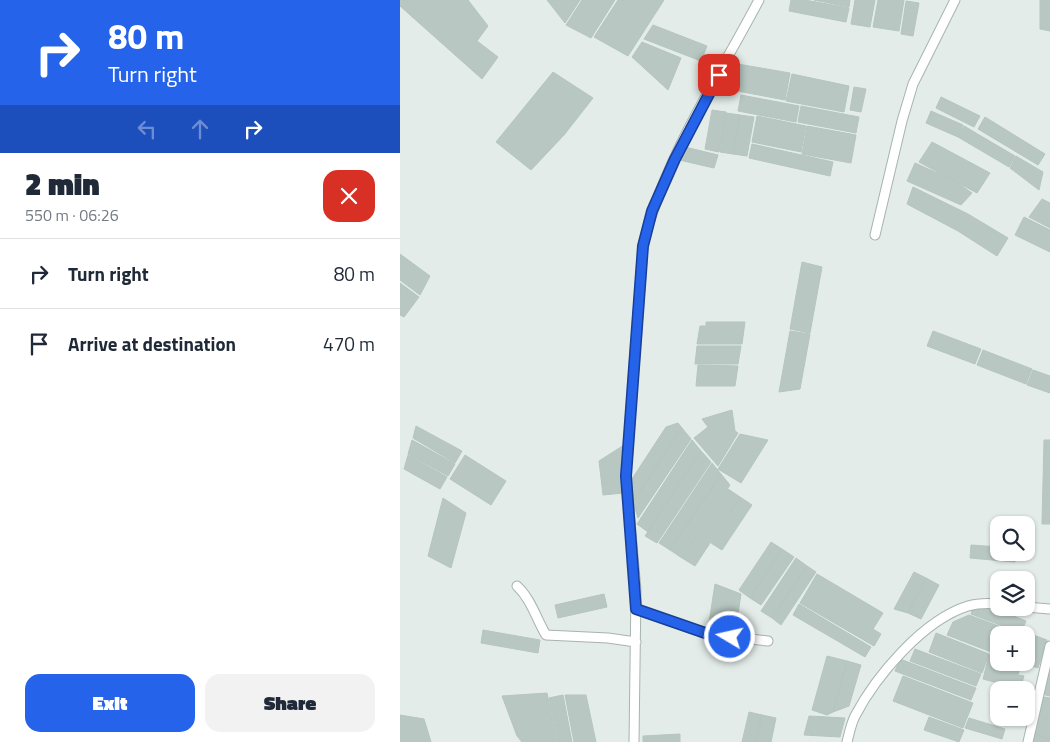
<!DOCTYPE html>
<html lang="en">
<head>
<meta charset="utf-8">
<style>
	body { margin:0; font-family:"Titillium Web",sans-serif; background:#f2f2f3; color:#1f2937; height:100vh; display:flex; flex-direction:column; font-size:19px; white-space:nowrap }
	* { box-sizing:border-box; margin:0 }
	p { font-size:16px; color:#747a83 }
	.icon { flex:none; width:28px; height:28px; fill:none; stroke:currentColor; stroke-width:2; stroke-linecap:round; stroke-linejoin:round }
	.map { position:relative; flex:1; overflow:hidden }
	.panel { display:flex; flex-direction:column; background:#fff; width:400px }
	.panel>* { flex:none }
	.top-card { background:#2563eb; color:#fff; overflow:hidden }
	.controls { position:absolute; left:590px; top:516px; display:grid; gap:10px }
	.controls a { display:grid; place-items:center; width:45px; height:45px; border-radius:10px; background:#fff; box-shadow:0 1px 4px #0004; font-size:25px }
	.pin { position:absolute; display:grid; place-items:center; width:42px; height:42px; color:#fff; margin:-21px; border-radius:10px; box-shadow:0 2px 8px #0006 }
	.me { position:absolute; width:55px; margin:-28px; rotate:279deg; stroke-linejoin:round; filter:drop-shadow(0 0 4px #0008) }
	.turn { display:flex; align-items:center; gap:18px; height:105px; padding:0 25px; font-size:22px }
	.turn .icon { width:65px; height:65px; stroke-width:2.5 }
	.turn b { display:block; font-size:35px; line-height:42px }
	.lanes { display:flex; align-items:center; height:48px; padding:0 25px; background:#0003; justify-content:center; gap:25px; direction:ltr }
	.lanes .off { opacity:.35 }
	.round { display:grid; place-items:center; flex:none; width:52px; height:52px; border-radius:15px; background:#f2f2f3 }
	.head { display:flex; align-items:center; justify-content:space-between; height:85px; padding:0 25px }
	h1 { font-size:30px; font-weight:800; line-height:38px }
	.action { display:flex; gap:10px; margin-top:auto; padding:10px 25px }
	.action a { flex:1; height:58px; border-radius:15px; background:#2563eb; color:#fff; font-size:20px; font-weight:800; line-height:58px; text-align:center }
	.action a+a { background:#f2f2f3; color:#1f2937 }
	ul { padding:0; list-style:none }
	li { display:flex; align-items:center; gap:15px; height:70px; padding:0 25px; border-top:1px solid #e0e1e3 }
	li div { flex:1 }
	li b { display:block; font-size:19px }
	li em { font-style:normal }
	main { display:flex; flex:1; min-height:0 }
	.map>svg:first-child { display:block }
</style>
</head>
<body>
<main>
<section class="panel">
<div class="top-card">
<div class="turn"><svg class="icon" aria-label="right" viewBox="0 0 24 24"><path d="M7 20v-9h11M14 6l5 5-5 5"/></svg><div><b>80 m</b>Turn right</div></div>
<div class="lanes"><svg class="icon off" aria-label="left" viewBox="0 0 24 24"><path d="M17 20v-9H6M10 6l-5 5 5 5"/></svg><svg class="icon off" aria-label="ahead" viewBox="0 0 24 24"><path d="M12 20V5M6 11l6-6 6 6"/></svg><svg class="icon" aria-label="right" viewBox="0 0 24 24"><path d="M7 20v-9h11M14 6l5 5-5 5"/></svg></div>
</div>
<div class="head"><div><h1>2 min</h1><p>550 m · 06:26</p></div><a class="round" style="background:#d93025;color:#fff"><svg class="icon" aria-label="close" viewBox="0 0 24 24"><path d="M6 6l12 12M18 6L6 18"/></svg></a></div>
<ul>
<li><svg class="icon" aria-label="right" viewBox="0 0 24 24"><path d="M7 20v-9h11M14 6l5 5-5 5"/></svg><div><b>Turn right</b></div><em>80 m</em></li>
<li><svg class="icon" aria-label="arrive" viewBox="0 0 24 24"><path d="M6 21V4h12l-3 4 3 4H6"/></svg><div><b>Arrive at destination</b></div><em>470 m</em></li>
</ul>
<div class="action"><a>Exit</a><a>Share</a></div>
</section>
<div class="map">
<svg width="650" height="742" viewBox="0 0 650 742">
	<rect width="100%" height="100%" fill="#e3ece8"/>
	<path fill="#b8c7c1" stroke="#b5c5bf" d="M0,0H68L88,26L77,41L98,57L82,79L0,6Z
		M147,0H180L165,23Z
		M182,0H215L191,38L166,25Z
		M218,0H264L228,56L194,37Z
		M391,0H405L449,8L446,22L389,11Z
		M414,0H450L449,7Z
		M455,0H475L470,27L451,24Z
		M478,0H504L499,31L473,27Z
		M640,0H650V31L640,29Z
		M506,1L519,3L513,36L501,34Z
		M253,25L307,46L301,61L244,39Z
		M242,42L281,58L268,90L232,57Z
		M332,63L390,73L385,100L327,89Z
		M153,72L193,98L164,135L131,170L96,142Z
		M392,74L449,86L444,112L386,101Z
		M454,87L466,89L461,112L450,110Z
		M341,95L399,106L396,122L338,111Z
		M541,97L580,116L574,127L536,108Z
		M401,106L459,117L456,133L398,122Z
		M312,110L326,112L319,152L305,149Z
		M531,111L563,125L558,137L526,123Z
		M326,113L340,115L333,154L320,152Z
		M340,115L354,117L347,156L333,154Z
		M357,116L406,126L401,152L352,142Z
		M585,117L645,154L638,165L578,129Z
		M407,126L456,135L451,163L402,154Z
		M564,126L615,156L609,167L558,137Z
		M532,142L590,173L577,193L519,162Z
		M352,144L433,162L430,176L349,158Z
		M285,147L318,155L314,168L279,160Z
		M616,156L643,172L639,190L610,168Z
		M515,163L553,180L572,193L561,205L507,181Z
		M513,187L568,214L608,238L597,256L558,231L507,204Z
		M642,199L650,203V228L629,217Z
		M624,217L650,230V252L615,235Z
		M0,254L30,276L20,295L0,280Z
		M402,262L422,267L410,333L390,329Z
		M0,283L19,297L4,317L0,315Z
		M306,322H345L342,344H297L300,326H306Z
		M390,331L410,334L400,389L379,392Z
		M533,331L581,349L575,364L527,346Z
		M297,346H341L338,364H295Z
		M583,350L632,369L626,384L577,365Z
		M298,365L338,366L335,386H296Z
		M633,370L650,376V393L627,385Z
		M332,410L335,431L338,433L318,466L294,438L308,427L302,419Z
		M278,423L282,428L233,502L228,485L266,427Z
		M16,426L62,451L55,463L13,438Z
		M282,428L291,439L238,518L233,502Z
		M340,434L368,440L341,483L318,469Z
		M12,440L55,464L48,476L8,454Z
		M292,440L301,451L248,532L237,524Z
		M644,440H650V524H642Z
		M224,445L223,493L203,495L199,461Z
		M301,451L311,462L257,543L245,536Z
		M8,455L47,477L40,489L4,469Z
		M65,455L106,481L91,505L50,479Z
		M312,463L321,474L270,550L259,543Z
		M321,474L330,485L282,558L270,550Z
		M328,489L340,497L295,566L282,558Z
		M340,497L352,505L322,550L311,543Z
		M43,498L66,513L51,568L28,556Z
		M371,542L382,549L350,598L339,590Z
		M571,545L599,547V552H616L615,562L570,558Z
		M382,549L394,557L361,605L350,598Z
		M396,558L407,566L372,618L361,611Z
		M407,566L416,572L381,625L372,618Z
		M514,572L526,578L508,613L494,609Z
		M417,574L483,613L473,629L481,634L474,646L400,603Z
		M526,578L539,585L521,619L508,613Z
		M315,584L341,594L335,633L308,629Z
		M204,594L207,607L158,618L155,605Z
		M399,604L471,647L465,657L393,615Z
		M573,607H591L626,621L621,633L571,614Z
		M569,615L620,634V635H599V655L547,635L553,622Z
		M83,630L140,640L138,653L81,643Z
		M623,632L636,636L627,664L621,662H626V635H622Z
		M536,633L589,654L582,673L529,652Z
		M636,636L647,640L638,668L627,664Z
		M515,649L581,674L576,686L510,661Z
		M589,655L599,658V662L621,664L618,675L624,676L620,689L583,679Z
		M427,656L447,661L433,712L427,715L412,710Z
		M500,659L576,688L571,700L495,671Z
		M447,661L461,665L449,706L433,712Z
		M648,669L650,670V696L641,694Z
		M503,676L573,703L563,728L493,701Z
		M147,693L157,742H122L117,736L102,696Z
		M163,695L172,742H158L149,698Z
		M165,695H186L196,742H174Z
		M644,697L650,698V725L637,720Z
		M349,712L362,715L356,742H342Z
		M0,715L24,719L31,742H0Z
		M362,715L376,718L371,742H356Z
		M409,716L445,718L440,737L404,735Z
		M529,717L564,730L559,742L524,730Z
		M569,718L605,729L602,739L565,728Z
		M636,720L650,726V740L633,732Z
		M633,732L650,740V742H631Z
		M280,734V742H243V736Z"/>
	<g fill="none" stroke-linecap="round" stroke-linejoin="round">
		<defs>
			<path id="street" d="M475,235L502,121L513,84L555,0
				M117,586C131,599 136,618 146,635L208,638L236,642
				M626,607L650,609
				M236,609L311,635L368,641
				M234,742L236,590L226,476L243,246C263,160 318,78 359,0
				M447,742C449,734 451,724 455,716C476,676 523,620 568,606C578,603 589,603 599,604
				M628,742L650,646"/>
		</defs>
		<use href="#street" stroke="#a6b4af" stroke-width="11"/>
		<use href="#street" stroke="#fff" stroke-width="9"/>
	</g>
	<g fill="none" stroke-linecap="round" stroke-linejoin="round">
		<defs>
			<path id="route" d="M319,75L275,159L252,211L243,246L226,476L236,609L311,635L330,637"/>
		</defs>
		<use href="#route" stroke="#184099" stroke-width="12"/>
		<use href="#route" stroke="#2563eb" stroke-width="9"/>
	</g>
</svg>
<div class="controls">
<a><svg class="icon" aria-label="search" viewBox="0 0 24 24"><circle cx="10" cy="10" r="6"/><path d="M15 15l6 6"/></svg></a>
<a><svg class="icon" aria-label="layers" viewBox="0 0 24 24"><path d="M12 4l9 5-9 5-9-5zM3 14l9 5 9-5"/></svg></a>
<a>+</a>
<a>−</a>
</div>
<div class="pin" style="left:319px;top:75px;background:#d93025"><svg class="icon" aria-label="arrive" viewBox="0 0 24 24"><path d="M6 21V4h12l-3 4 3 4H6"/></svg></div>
<svg class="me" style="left:330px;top:637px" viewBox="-20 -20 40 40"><circle r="17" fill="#2563eb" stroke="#fff" stroke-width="3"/><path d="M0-11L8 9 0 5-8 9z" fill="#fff"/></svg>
</div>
</main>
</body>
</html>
